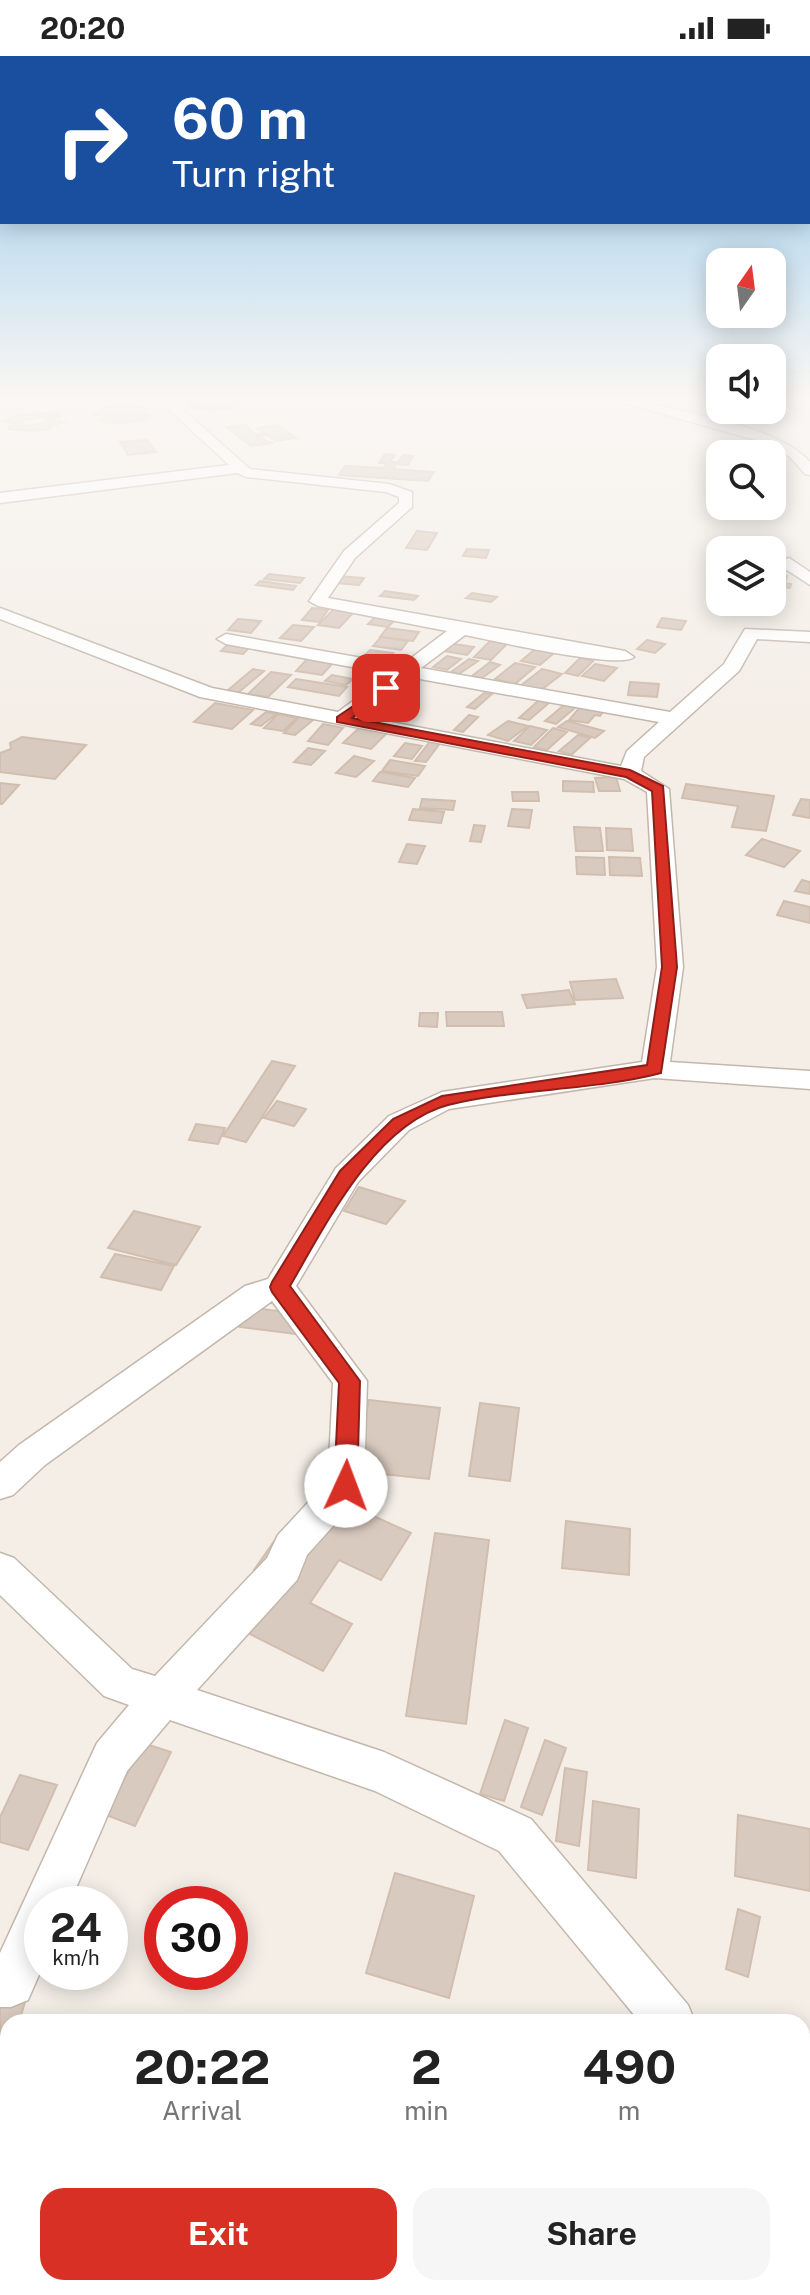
<!DOCTYPE html>
<html lang="en">
<head>
<meta charset="utf-8">
<style>
	body { margin:0; font-family:"Public Sans",sans-serif; background:#f6f6f6; color:#222; height:100vh; display:flex; flex-direction:column; font-size:30px; white-space:nowrap }
	* { box-sizing:border-box; margin:0 }
	p { font-size:26px; color:#767676 }
	.icon { flex:none; width:44px; height:44px; fill:none; stroke:currentColor; stroke-width:2; stroke-linecap:round; stroke-linejoin:round }
	.map { position:relative; flex:1; overflow:hidden }
	.side { position:absolute; left:0px; top:1958px; width:810px; height:282px; display:flex; flex-direction:column; background:#fff; border-radius:24px 24px 0 0; box-shadow:0 4px 20px #0003 }
	.side>* { flex:none }
	.banner { position:absolute; left:0px; top:0px; width:810px; height:168px; box-shadow:0 4px 20px #0003; background:#1a4fa0; color:#fff; overflow:hidden }
	.needle { width:52px; rotate:14deg }
	.controls { position:absolute; left:706px; top:192px; display:grid; gap:16px }
	.controls a { display:grid; place-items:center; width:80px; height:80px; border-radius:16px; background:#fff; box-shadow:0 4px 20px #0003; font-size:40px }
	.speed { position:absolute; left:24px; top:1830px; display:flex; gap:16px; font-size:40px; font-weight:700; text-align:center }
	.speed>* { display:grid; place-content:center; width:104px; height:104px; border-radius:50%; background:#fff; box-shadow:0 4px 20px #0003; line-height:1 }
	.speed small { font-size:20px; font-weight:400 }
	.speed .limit { border:12px solid #d22; background:#fff; color:#111 }
	.pin { position:absolute; display:grid; place-items:center; width:68px; height:68px; color:#fff; margin:-34px; border-radius:16px; box-shadow:0 4px 12px #0006 }
	.me { position:absolute; width:88px; margin:-44px; rotate:2deg; stroke-linejoin:round; filter:drop-shadow(0 0 6px #0008) }
	.turn { display:flex; align-items:center; gap:28px; height:168px; padding:0 40px; font-size:36px }
	.turn .icon { width:104px; height:104px; stroke-width:2.5 }
	.turn b { display:block; font-size:56px; line-height:68px }
	.eta { display:flex; justify-content:space-evenly; align-items:center; height:136px; text-align:center }
	.eta b { font-size:48px; font-weight:700; line-height:56px }
	.button { display:flex; gap:16px; margin-top:auto; padding:16px 40px }
	.button a { flex:1; height:92px; border-radius:24px; background:#d93025; color:#fff; font-size:32px; font-weight:700; line-height:92px; text-align:center }
	.button a+a { background:#f6f6f6; color:#222 }
	.status { display:flex; justify-content:space-between; align-items:center; height:56px; padding:0 40px; background:#fff; direction:ltr }
	.status svg { height:22px; fill:currentColor }
	.map>svg:first-child { display:block }
</style>
</head>
<body>
<div class="status"><b>20:20</b><svg viewBox="0 0 49 12"><path d="M0 12V9h3v3zM5 12V6h3v6zM10 12V3h3v9zM15 12V0h3v12zM26 1h20v11H26zM47 4h2v5h-2z"/></svg></div>
<div class="map">
<svg width="810" height="2239" viewBox="0 0 810 2239">
	<rect width="100%" height="100%" fill="#f4eee7"/>
	<path fill="#d9cabf" stroke="#d1beaf" stroke-width="2" fill-rule="evenodd" d="M182,345H197L206,349L225,345H241L227,350L230,352L212,354L190,352L188,350L200,348Z
		M121,350L144,351L146,354L135,355L152,360L140,365L122,367L101,366L98,363L109,362L94,358L103,352Z
		M38,357L60,358L61,361L48,362L64,366L48,371L50,373L31,375L9,373L8,370L21,369L3,365L18,359ZM42,361L48,366L26,370L19,365Z
		M246,369L255,379L265,377L257,372L277,369L296,382L276,385L267,379L256,380L272,387L251,390L226,371Z
		M147,384L156,396L128,399L120,386Z
		M385,398L395,399L390,406H398L403,399L413,400L408,409L396,408L393,413L434,416L428,425L339,419L345,410L384,412L387,407H379Z
		M417,475L437,477L427,494L406,492Z
		M467,493L489,494L486,502L463,500Z
		M269,518L304,522L300,527L264,523Z
		M772,519L787,520L785,527L791,528L790,532L772,530Z
		M339,520L364,522L359,529L334,527Z
		M260,525L296,530L293,534L256,529Z
		M385,535L418,540L414,544L380,540Z
		M472,537L497,541L491,546L466,542Z
		M312,552L328,554L319,566L302,564Z
		M333,554L353,557L339,572L318,569Z
		M375,561L395,564L388,571L368,568Z
		M662,562L686,565L681,574L657,571Z
		M238,563L261,565L251,577L228,574Z
		M293,569L314,571L301,585L280,582Z
		M387,572L419,576L413,585L380,581Z
		M381,581L408,585L401,594L373,590Z
		M647,584L665,588L655,597L637,593Z
		M434,585L474,591L467,599L427,592Z
		M490,585L507,588L491,604L474,601Z
		M227,589L249,592L243,598L221,595Z
		M535,593L554,597L540,609L521,605Z
		M370,594L393,597L385,605L362,602Z
		M447,600L461,603L447,614L433,611Z
		M308,602L334,606L322,619L296,615Z
		M580,602L593,605L578,620L565,617Z
		M469,603L478,605L459,618L451,616Z
		M490,606L500,609L482,622L472,620Z
		M515,607L535,611L515,628L495,623Z
		M595,608L617,612L604,625L582,620Z
		M253,613L264,615L238,637L227,635Z
		M542,613L562,618L540,635L520,630Z
		M271,616L291,619L268,641L248,638Z
		M332,619L353,623L346,629L325,625Z
		M296,623L347,631L339,640L288,631Z
		M630,626L659,628L657,641L628,639Z
		M484,637L492,638L475,653L467,651Z
		M539,644L549,647L529,664L519,662Z
		M215,647L253,654L232,673L194,666Z
		M565,648L576,651L556,668L545,665Z
		M580,651L604,655L600,660L595,659L588,667L569,664Z
		M266,656L276,658L261,670L251,668Z
		M278,658L297,662L283,675L264,672Z
		M469,659L478,661L463,676L454,674Z
		M299,661L313,664L295,679L284,677Z
		M508,665L528,670L508,685L488,679Z
		M567,665L604,675L595,682L558,671Z
		M323,668L343,672L328,689L308,685Z
		M530,670L547,674L531,689L514,685Z
		M360,671L388,676L371,693L343,687Z
		M553,672L567,676L547,694L534,691Z
		M578,679L590,682L571,699L559,695Z
		M22,681L86,689L55,723L0,716V697L11,693L10,687Z
		M431,684L441,686L426,706L415,705Z
		M405,687L422,690L412,703L394,700Z
		M308,692L325,695L311,709L294,706Z
		M354,700L374,705L356,721L336,717Z
		M390,704L425,710L418,720L382,715Z
		M380,716L415,722L408,731L373,725Z
		M616,721L620,735H599L595,722Z
		M563,725L593,726L594,736L563,735Z
		M0,727L19,729L2,748H0Z
		M686,728L774,740L766,775L732,771L738,750L682,742Z
		M512,736H538L539,745H513Z
		M422,743L455,745L453,754L420,752Z
		M801,743L810,744V762L793,759Z
		M413,753L444,756L441,767L409,764Z
		M512,753L532,754L529,772L508,770Z
		M474,769L485,770L481,786L470,785Z
		M574,771L600,772L603,795H576Z
		M606,772L631,773L633,795L607,794Z
		M762,783L800,795L784,811L746,799Z
		M407,788L425,790L417,808L399,806Z
		M576,801L604,802L605,819L577,818Z
		M609,801L640,802L642,820L610,819Z
		M802,824L810,826V838L795,835Z
		M784,845L810,851V867L777,859Z
		M616,923L623,942L575,944L570,926Z
		M569,934L575,948L527,952L522,939Z
		M446,956H502L504,970H447Z
		M420,957H438L437,971L419,970Z
		M272,1005L295,1010L246,1086L223,1080Z
		M277,1045L306,1053L294,1070L264,1062Z
		M196,1068L225,1072L218,1088L189,1084Z
		M359,1131L405,1145L386,1168L344,1155Z
		M134,1155L200,1171L176,1209L108,1192Z
		M115,1198L174,1210L161,1234L101,1221Z
		M246,1251L301,1258L295,1278L240,1271Z
		M369,1344L440,1352L429,1423L355,1415Z
		M480,1347L519,1352L510,1425L469,1420Z
		M325,1438L411,1477L381,1524L339,1504L310,1547L352,1568L323,1615L236,1571L270,1522L254,1514L282,1474L295,1480Z
		M566,1465L630,1473L629,1519L562,1512Z
		M435,1477L489,1484L466,1668L406,1660Z
		M505,1664L528,1672L504,1745L480,1738Z
		M545,1684L566,1692L542,1759L521,1751Z
		M143,1687L171,1696L135,1770L106,1759Z
		M565,1712L587,1716L579,1790L556,1785Z
		M20,1719L57,1729L28,1794L0,1786V1761Z
		M593,1745L639,1753L636,1822L588,1814Z
		M738,1759L810,1773V1835L735,1820Z
		M395,1817L474,1840L449,1942L366,1917Z
		M738,1853L760,1861L748,1921L726,1913Z
		M0,1942L25,1946L19,1966H8V2002L0,2029Z"/>
	<g fill="none" stroke-linecap="round" stroke-linejoin="round">
		<defs>
			<path id="minor" d="M160,345H173L250,413L389,428L412,436V451L355,502L328,542L625,595L634,601C621,614 491,584 465,579L421,612L670,656L724,608L745,573L810,576V586L757,583L739,615L644,701L641,715L669,733L683,911L670,1006L810,1015V1033L655,1022L449,1053L409,1074L358,1126L296,1230L367,1325L364,1430L359,1441L307,1499L297,1524L197,1634L384,1696L531,1763L688,1949L695,1966H640L499,1795L375,1735L170,1664L127,1715L69,1848H42V1912L28,1944L11,1951H0V1897L97,1687L129,1649L104,1640L0,1539V1497L14,1502L132,1613L155,1620L267,1502L278,1479L328,1425L333,1327L272,1245L45,1409L13,1439L0,1443V1406L19,1389L245,1230L268,1223L336,1112L389,1060L442,1036L642,1006L657,911L647,736L624,723L200,641L0,563V552L212,632L338,656L390,618L226,588L217,583L226,578L402,609L447,575L318,550L309,545L344,495L399,447V441L386,436L246,421L237,417L0,447V437L229,409ZM409,621L659,666L627,695L621,710L359,660Z
				M617,345H637C685,357 778,370 810,406V419L805,418L790,401L763,386Z
				M789,502L810,516V529L787,514L772,519V508Z
				M802,2098L810,2101V2159L802,2156Z"/>
		</defs>
		<use href="#minor" stroke="#c3b7ac" stroke-width="3"/>
		<use href="#minor" fill="#fff" fill-rule="evenodd"/>
	</g>
	<linearGradient id="sky" x2="0" y2="1"><stop stop-color="#8bc5ec"/><stop offset="0.52" stop-color="#faf7f4"/><stop offset="1" stop-color="#faf7f4" stop-opacity="0"/></linearGradient>
	<rect width="810" height="658" fill="url(#sky)"/>
	<path fill="#d93025" stroke="#8d1f18" stroke-width="2" d="M386,628L392,632L390,634L352,662L630,714L663,730L677,911L661,1017C592,1035 517,1032 448,1049C375,1068 325,1170 290,1230L360,1325L357,1430L354,1437L346,1439L338,1437L334,1430L339,1327L272,1236L270,1231L272,1226L340,1115L393,1063L442,1040L647,1009L662,911L652,735L626,721L337,666V661Z"/>
</svg>
<div class="controls">
<a><svg class="needle" viewBox="-14 -14 28 28"><path d="M0-13l5 13h-10z" fill="#e53935"/><path d="M0 13l5-13h-10z" fill="#767676"/></svg></a>
<a><svg class="icon" aria-label="sound" viewBox="0 0 24 24"><path d="M4 9h4l5-4v14l-5-4H4zM17 9q2 3 0 6"/></svg></a>
<a><svg class="icon" aria-label="search" viewBox="0 0 24 24"><circle cx="10" cy="10" r="6"/><path d="M15 15l6 6"/></svg></a>
<a><svg class="icon" aria-label="layers" viewBox="0 0 24 24"><path d="M12 4l9 5-9 5-9-5zM3 14l9 5 9-5"/></svg></a>
</div>
<div class="speed"><div>24<small>km/h</small></div><div class="limit">30</div></div>
<div class="pin" style="left:386px;top:632px;background:#d93025"><svg class="icon" aria-label="arrive" viewBox="0 0 24 24"><path d="M6 21V4h12l-3 4 3 4H6"/></svg></div>
<svg class="me" style="left:346px;top:1430px" viewBox="-20 -20 40 40"><circle r="19" fill="#fff"/><path d="M0-13L10 11 0 6-10 11z" fill="#d93025"/></svg>
<div class="banner">
<div class="turn"><svg class="icon" aria-label="right" viewBox="0 0 24 24"><path d="M7 20v-9h11M14 6l5 5-5 5"/></svg><div><b>60 m</b>Turn right</div></div>
</div>
<section class="side">
<div class="eta">
<div><b>20:22</b><p>Arrival</p></div>
<div><b>2</b><p>min</p></div>
<div><b>490</b><p>m</p></div>
</div>
<div class="button"><a>Exit</a><a>Share</a></div>
</section>
</div>
</body>
</html>
